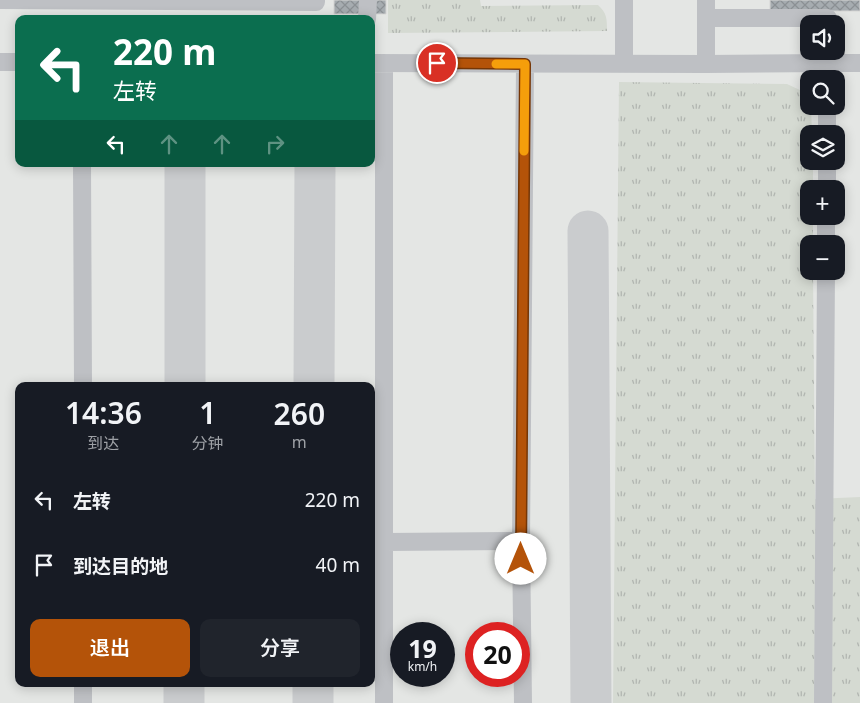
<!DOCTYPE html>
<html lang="zh">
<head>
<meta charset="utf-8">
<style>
	body { margin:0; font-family:"Noto Sans","Noto Sans SC",sans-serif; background:#20242c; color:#f1f3f6; height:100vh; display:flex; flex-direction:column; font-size:19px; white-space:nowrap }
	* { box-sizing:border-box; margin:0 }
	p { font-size:16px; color:#9ea1a6 }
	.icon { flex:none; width:28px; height:28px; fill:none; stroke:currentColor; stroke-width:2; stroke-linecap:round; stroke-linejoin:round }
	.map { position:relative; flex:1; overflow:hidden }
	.panel { position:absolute; left:15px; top:382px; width:360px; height:305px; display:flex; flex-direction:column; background:#171b24; border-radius:10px; box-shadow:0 2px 12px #0003 }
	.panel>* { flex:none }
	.hud { position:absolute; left:15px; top:15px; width:360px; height:152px; border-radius:10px; box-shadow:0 2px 12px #0003; background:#0b6e4f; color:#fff; overflow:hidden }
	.tools { position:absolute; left:800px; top:15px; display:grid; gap:10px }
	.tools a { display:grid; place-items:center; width:45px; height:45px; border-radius:10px; background:#171b24; box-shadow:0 2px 12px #0003; font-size:25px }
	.speed { position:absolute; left:390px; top:622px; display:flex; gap:10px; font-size:25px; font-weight:700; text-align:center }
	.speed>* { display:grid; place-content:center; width:65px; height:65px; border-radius:50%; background:#171b24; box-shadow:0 2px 12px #0003; line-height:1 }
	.speed small { font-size:12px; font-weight:400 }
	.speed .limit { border:8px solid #d22; background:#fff; color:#111 }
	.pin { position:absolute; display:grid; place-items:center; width:42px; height:42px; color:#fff; margin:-21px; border:2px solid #fff; border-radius:50%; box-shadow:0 1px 5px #0007 }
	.me { position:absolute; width:55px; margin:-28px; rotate:0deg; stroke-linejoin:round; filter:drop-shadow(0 0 4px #0008) }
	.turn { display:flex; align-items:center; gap:18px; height:105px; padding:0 15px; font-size:22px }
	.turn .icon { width:65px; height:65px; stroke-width:2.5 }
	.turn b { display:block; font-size:35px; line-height:42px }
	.lanes { display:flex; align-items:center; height:48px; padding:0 15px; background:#0003; justify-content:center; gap:25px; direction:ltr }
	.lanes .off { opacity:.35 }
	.eta { display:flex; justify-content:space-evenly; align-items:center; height:85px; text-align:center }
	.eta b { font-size:30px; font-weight:600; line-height:35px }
	.action { display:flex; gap:10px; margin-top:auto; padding:10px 15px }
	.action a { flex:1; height:58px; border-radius:10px; background:#b45309; color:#fff; font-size:20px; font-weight:600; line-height:58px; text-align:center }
	.action a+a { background:#20242c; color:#f1f3f6 }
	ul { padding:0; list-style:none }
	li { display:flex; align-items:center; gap:15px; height:65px; padding:0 15px }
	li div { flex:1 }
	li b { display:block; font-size:19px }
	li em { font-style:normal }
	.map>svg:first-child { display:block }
</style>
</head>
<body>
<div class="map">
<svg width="860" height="703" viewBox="0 0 860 703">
	<defs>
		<pattern id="grass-tufts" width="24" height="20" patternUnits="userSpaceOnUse" patternTransform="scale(1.25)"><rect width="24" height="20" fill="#d5dad2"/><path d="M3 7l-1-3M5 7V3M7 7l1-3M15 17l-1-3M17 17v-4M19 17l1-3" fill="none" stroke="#b1b5b0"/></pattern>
		<pattern id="building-cross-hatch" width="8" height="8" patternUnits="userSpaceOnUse" patternTransform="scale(1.25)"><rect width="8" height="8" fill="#a6acb0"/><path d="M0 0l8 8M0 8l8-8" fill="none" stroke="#8b9094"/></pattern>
	</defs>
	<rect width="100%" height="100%" fill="#f4f4f1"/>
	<path fill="#e4e6e4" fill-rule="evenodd" d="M0,0H860V703H0ZM19,19H371V164H19ZM809,24H836V51H809ZM809,79H836V106H809ZM809,134H836V161H809ZM809,189H836V216H809ZM809,244H836V271H809ZM19,386H371V684H19ZM401,634H444V676H401ZM476,634H519V676H476Z"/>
	<path fill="url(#grass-tufts)" d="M388,0H480L481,6L598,5C607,13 607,19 607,31L388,33Z
		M619,82L787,84L802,91L809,98V106H811L812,134H809V161H813V189H809V216H813V244H809V271H813L815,499L860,497V703H613Z"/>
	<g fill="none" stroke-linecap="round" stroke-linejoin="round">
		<path stroke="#caccce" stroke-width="41" d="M588,231L591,703
			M185,386V164
			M314,386L315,164
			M184,703V684
			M313,703V684"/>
	</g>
	<path fill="url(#building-cross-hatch)" stroke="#d5d5d4" d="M334,0H386V14H334Z
		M770,0H860V11H770Z"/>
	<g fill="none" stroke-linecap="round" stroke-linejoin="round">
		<path stroke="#bec0c4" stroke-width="18" d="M0,0L316,2V0
			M624,0V64
			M706,0V64
			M706,18H828V24
			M367,19L368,0
			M828,52V63H860
			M0,62H19
			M371,63L706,64L828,63L827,79
			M827,134V106
			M82,164L83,386
			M827,189V161
			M826,244V216
			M385,542L521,541
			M83,684V703
			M384,703V63
			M523,703L521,541L525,64
			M823,703L826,271"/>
	</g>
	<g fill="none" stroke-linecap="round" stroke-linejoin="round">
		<defs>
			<path id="route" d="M437,63L525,64L521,559"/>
		</defs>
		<use href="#route" stroke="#753606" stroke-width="12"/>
		<use href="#route" stroke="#b45309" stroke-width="9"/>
		<path stroke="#f59e0b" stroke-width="9" d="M496,64H525L524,151"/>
	</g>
</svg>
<div class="tools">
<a><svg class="icon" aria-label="sound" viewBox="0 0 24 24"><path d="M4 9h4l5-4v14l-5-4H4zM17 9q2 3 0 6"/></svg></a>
<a><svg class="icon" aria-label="search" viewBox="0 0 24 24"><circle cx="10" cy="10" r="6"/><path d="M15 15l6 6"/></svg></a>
<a><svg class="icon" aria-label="layers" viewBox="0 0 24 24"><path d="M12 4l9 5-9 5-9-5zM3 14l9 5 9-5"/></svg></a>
<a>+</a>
<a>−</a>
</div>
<div class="speed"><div>19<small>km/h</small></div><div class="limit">20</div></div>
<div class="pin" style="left:437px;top:63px;background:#d93025"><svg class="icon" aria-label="arrive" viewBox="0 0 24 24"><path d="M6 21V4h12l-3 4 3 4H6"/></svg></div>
<svg class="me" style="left:521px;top:559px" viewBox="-20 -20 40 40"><circle r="19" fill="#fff"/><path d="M0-13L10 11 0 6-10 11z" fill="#b45309"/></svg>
<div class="hud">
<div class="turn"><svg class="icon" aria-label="left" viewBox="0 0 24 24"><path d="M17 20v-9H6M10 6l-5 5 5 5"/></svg><div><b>220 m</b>左转</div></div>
<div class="lanes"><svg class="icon" aria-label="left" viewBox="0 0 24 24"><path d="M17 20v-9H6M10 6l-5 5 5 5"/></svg><svg class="icon off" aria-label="ahead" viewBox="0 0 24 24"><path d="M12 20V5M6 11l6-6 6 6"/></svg><svg class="icon off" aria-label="ahead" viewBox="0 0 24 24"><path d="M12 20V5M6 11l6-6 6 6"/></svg><svg class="icon off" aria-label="right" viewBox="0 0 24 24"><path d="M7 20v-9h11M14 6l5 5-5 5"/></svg></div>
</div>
<section class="panel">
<div class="eta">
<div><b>14:36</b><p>到达</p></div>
<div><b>1</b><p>分钟</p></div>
<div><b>260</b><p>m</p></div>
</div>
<ul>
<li><svg class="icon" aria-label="left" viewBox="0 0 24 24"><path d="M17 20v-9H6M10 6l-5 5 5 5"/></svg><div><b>左转</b></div><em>220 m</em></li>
<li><svg class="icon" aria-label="arrive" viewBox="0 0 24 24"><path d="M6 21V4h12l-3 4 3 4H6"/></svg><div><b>到达目的地</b></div><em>40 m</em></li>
</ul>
<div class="action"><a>退出</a><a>分享</a></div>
</section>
</div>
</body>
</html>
